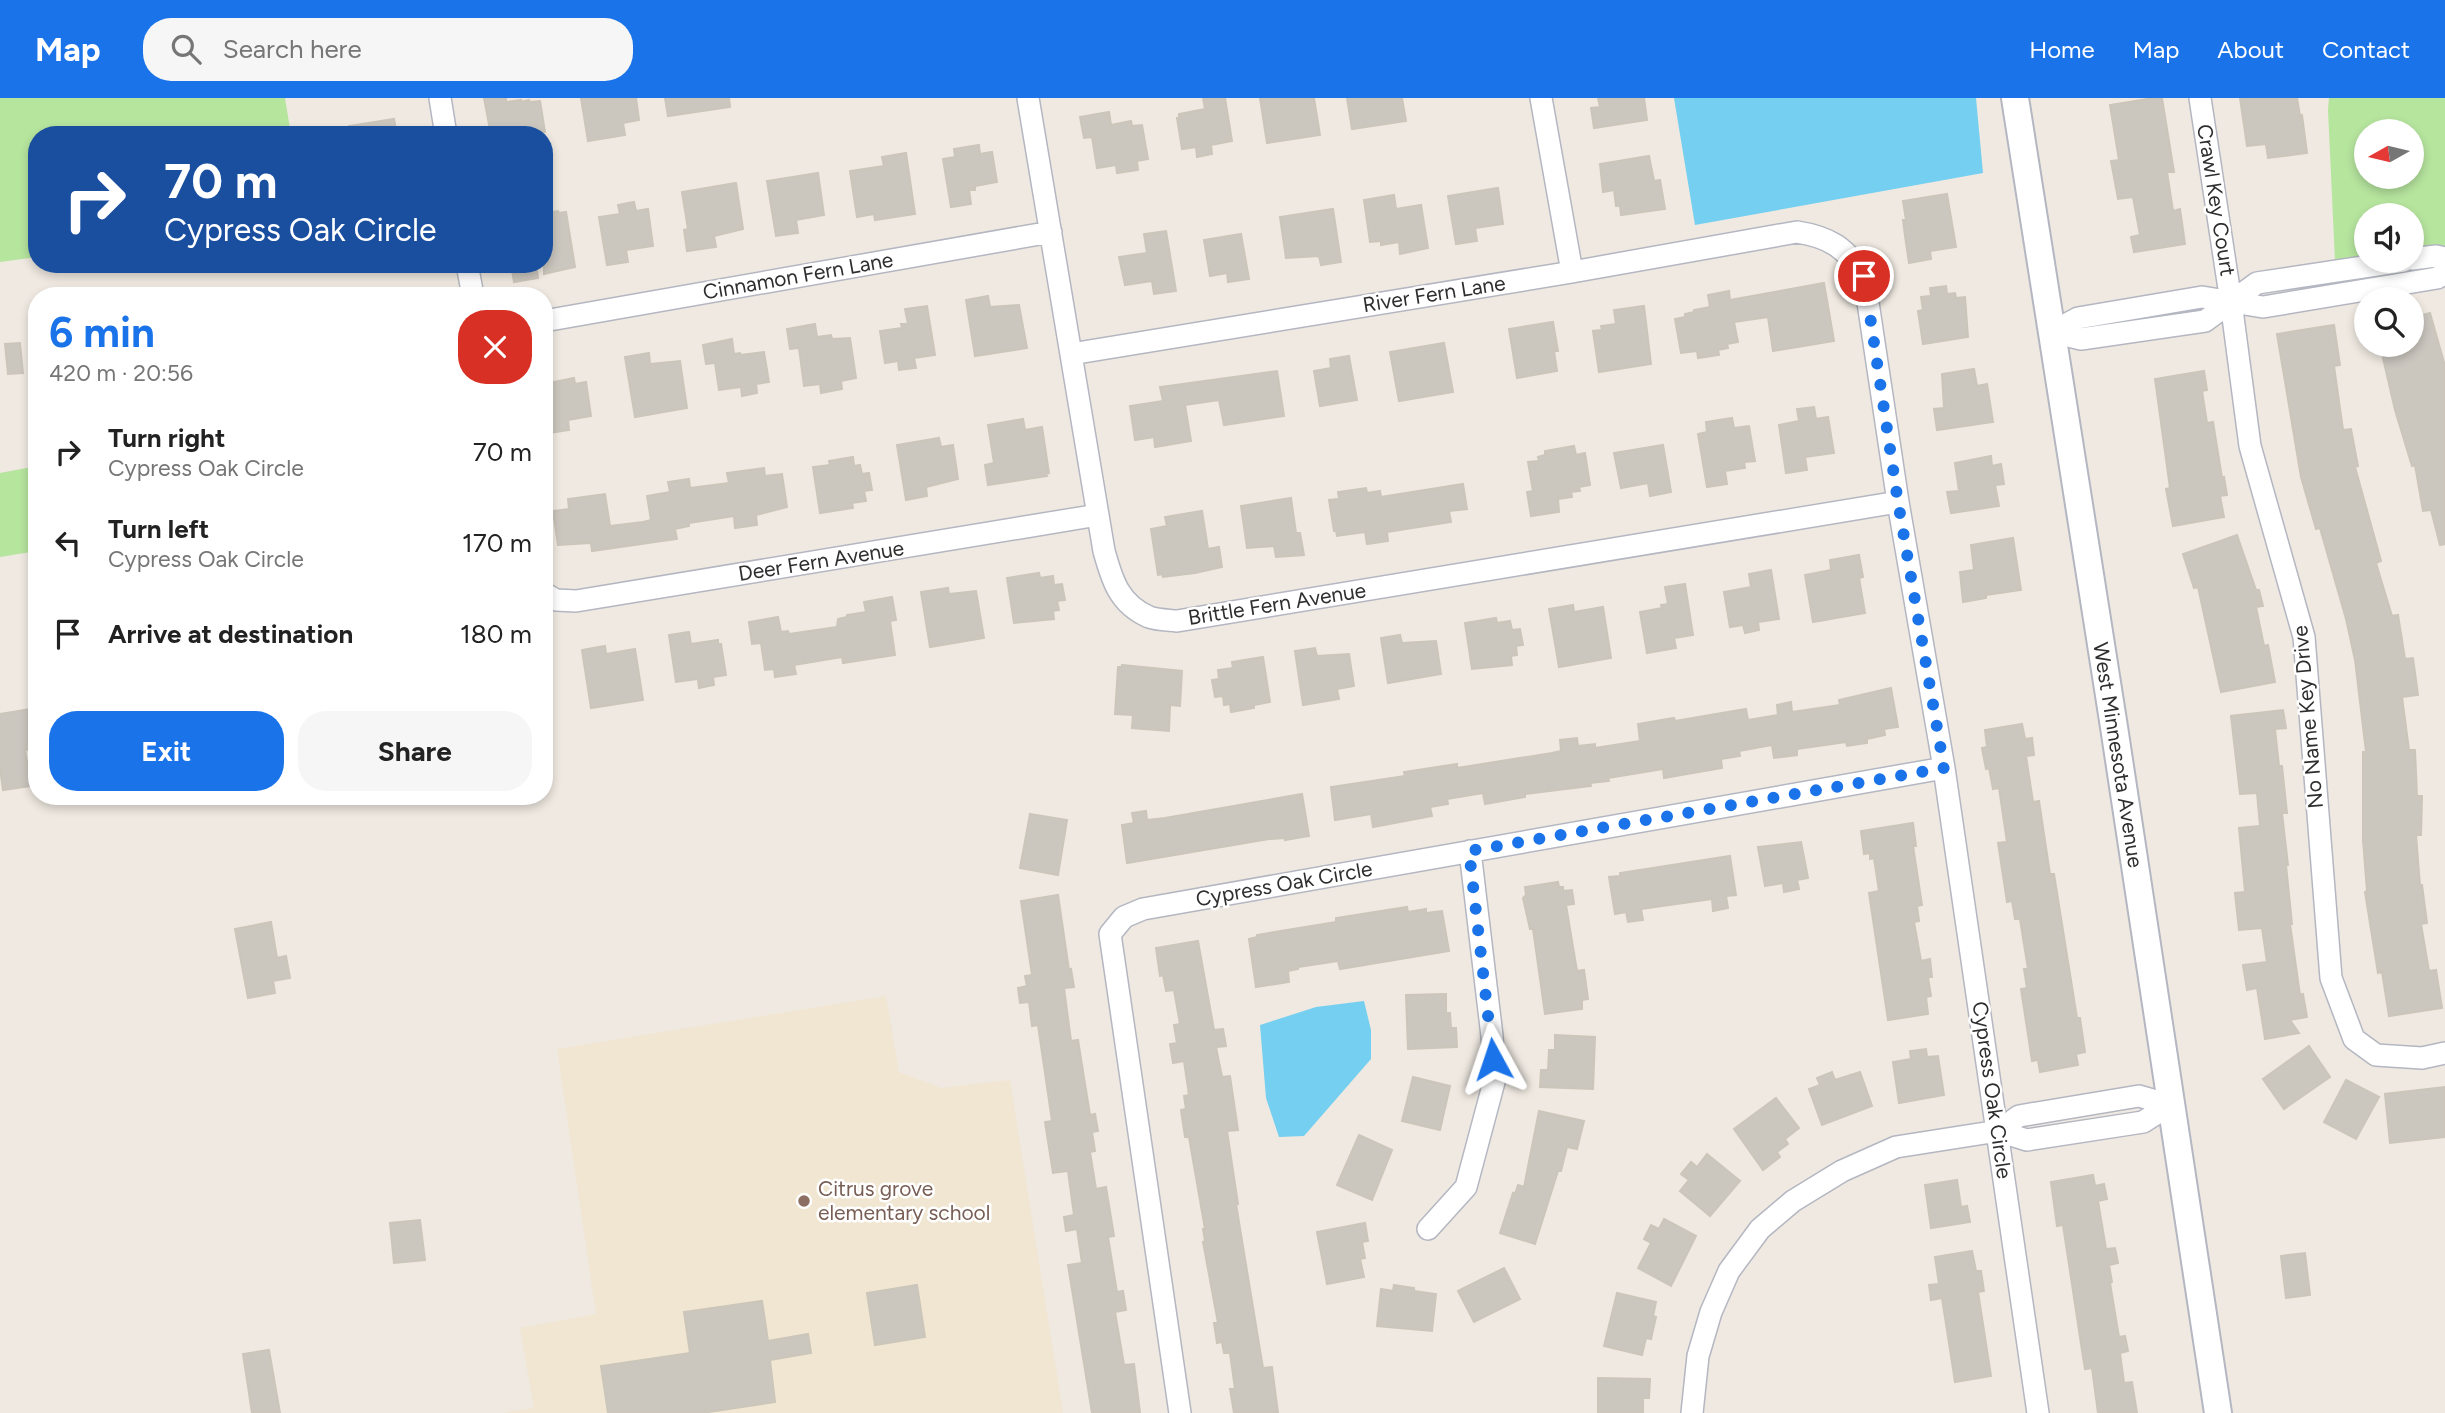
<!DOCTYPE html>
<html lang="en">
<head>
<meta charset="utf-8">
<style>
	body { margin:0; font-family:Figtree,sans-serif; background:#f6f6f6; color:#222; height:100vh; display:flex; flex-direction:column; font-size:26px; white-space:nowrap }
	* { box-sizing:border-box; margin:0 }
	p { font-size:23px; color:#767676 }
	.icon { flex:none; width:38px; height:38px; fill:none; stroke:currentColor; stroke-width:2; stroke-linecap:round; stroke-linejoin:round }
	.map { position:relative; flex:1; overflow:hidden }
	.sheet { position:absolute; left:28px; top:189px; width:525px; height:518px; display:flex; flex-direction:column; background:#fff; border-radius:28px; box-shadow:0 4px 10px #0003 }
	.sheet>* { flex:none }
	.top-card { position:absolute; left:28px; top:28px; width:525px; height:147px; border-radius:28px; box-shadow:0 4px 10px #0003; background:#1a4fa0; color:#fff; overflow:hidden }
	.needle { width:46px; rotate:262deg }
	.controls { position:absolute; left:2354px; top:21px; display:grid; gap:14px }
	.controls a { display:grid; place-items:center; width:70px; height:70px; border-radius:50%; background:#fff; box-shadow:0 4px 10px #0003; font-size:35px }
	.pin { position:absolute; display:grid; place-items:center; width:60px; height:60px; color:#fff; margin:-30px; border:4px solid #fff; border-radius:50%; box-shadow:0 2px 7px #0007 }
	.me { position:absolute; width:77px; margin:-38px; rotate:355deg; stroke-linejoin:round; filter:drop-shadow(0 0 5px #0008) }
	.turn { display:flex; align-items:center; gap:24px; height:147px; padding:0 21px; font-size:32px }
	.turn .icon { width:91px; height:91px; stroke-width:2.5 }
	.turn b { display:block; font-size:49px; line-height:60px }
	.round { display:grid; place-items:center; flex:none; width:74px; height:74px; border-radius:28px; background:#f6f6f6 }
	.summary { display:flex; align-items:center; justify-content:space-between; height:119px; padding:0 21px }
	h1 { font-size:42px; font-weight:700; line-height:52px; color:#1a73e8 }
	.action { display:flex; gap:14px; margin-top:auto; padding:14px 21px }
	.action a { flex:1; height:80px; border-radius:28px; background:#1a73e8; color:#fff; font-size:28px; font-weight:700; line-height:80px; text-align:center }
	.action a+a { background:#f6f6f6; color:#222 }
	ul { padding:0; list-style:none }
	li { display:flex; align-items:center; gap:21px; height:91px; padding:0 21px }
	li div { flex:1 }
	li b { display:block; font-size:26px }
	li em { font-style:normal }
	header { display:flex; align-items:center; gap:42px; box-sizing:border-box; height:98px; padding:0 35px; background:#1a73e8; color:#fff }
	header strong { font-size:33px }
	nav { display:flex; gap:38px; margin-inline-start:auto; font-size:24px }
	.search { width:490px; height:63px; background:#f6f6f6; display:flex; align-items:center; gap:18px; box-sizing:border-box; padding:0 24px; border-radius:28px; color:#767676; font-size:26px }
	.map>svg:first-child { display:block }
</style>
</head>
<body>
<header>
<strong>Map</strong>
<div class="search"><svg class="icon" aria-label="search" viewBox="0 0 24 24"><circle cx="10" cy="10" r="6"/><path d="M15 15l6 6"/></svg>Search here</div>
<nav><a>Home</a><a>Map</a><a>About</a><a>Contact</a></nav>
</header>
<div class="map">
<svg width="2445" height="1315" viewBox="0 0 2445 1315">
	<rect width="100%" height="100%" fill="#efe9e1"/>
	<path fill="#f0e6d1" d="M886,898L899,974L941,990L1010,982L1063,1315H502L534,1310L520,1230L596,1216L557,951Z"/>
	<path fill="#b6e59e" fill-rule="evenodd" d="M0,0H285L291,37H37V159L0,164Z
		M2329,0H2445V150L2412,152V117H2366V159L2335,163L2328,12ZM2366,33H2412V79H2366Z
		M37,368V453L0,459V375Z"/>
	<path fill="#75cff0" d="M1674,0H1976L1983,75L1695,127Z
		M1364,903L1371,932V961L1304,1038L1279,1039L1266,1000L1260,927L1316,909Z"/>
	<path fill="#cbc7bf" stroke="#cbc5ba" stroke-width="2" d="M484,0H506V4L521,2V4L529,2L530,4L540,3L545,34L531,37H491Z
		M581,0H636L639,22L623,25L625,37L588,43Z
		M665,0H729L730,9L668,18Z
		M1203,0H1225L1232,43L1211,47L1212,56L1197,59L1196,49L1182,51L1177,20H1179V16L1205,11Z
		M1260,0H1314L1320,37L1267,45Z
		M1347,0H1402L1406,23L1352,31Z
		M1598,0H1644L1647,22L1594,30L1591,10L1600,9Z
		M2153,0H2162L2174,74H2167L2173,113L2180,111L2185,146L2134,154L2131,139L2140,137L2133,99L2118,101L2111,63L2119,62L2110,7Z
		M2240,0H2297L2300,18L2302,17L2307,55L2268,60L2266,46L2247,48Z
		M1109,14L1111,27L1131,23L1132,28L1142,27L1148,61L1137,63L1138,72L1117,75L1116,67L1097,70L1092,39L1084,40L1080,19Z
		M394,21L397,37H350L349,28Z
		M979,47L980,56L992,54L997,84L975,88V92H969L971,106L951,109L943,61L955,59L954,51Z
		M906,55L915,116L875,122L874,116L857,119L850,73L884,68L882,59Z
		M1649,58L1654,83L1660,82L1665,111L1621,117L1620,108H1616L1614,92L1603,94L1600,66Z
		M818,75L824,117L796,122L798,135L776,138L767,83Z
		M736,85L743,131L714,138L716,149L687,153L684,132L688,131L682,94Z
		M1498,90L1503,126L1475,130L1477,143L1456,146L1448,98Z
		M1947,96L1956,149L1930,153L1931,161L1909,165L1905,138L1903,122H1906L1903,103Z
		M1394,97L1396,111L1421,107L1428,150L1400,156L1399,144L1381,147V143L1370,144L1364,102Z
		M634,104L636,113L648,111L653,148L626,152L628,164L607,167L599,119L620,116L618,107Z
		M1333,111L1341,164L1321,167L1319,158L1286,160L1280,119Z
		M558,113L559,115L566,114L575,169L544,176V115Z
		M1166,133L1176,193L1154,196L1152,183L1125,187L1119,159L1147,155L1144,136Z
		M1241,136L1249,181L1228,184L1227,175L1210,178L1204,142Z
		M511,166H536L538,180L514,184Z
		M1824,185L1834,243L1773,253L1768,219L1734,224L1738,244L1727,246L1728,250L1718,252L1719,257L1698,260L1697,253L1681,255L1675,221L1685,219V216L1694,214V212L1710,209L1708,197L1729,193L1730,202Z
		M1946,188L1947,196L1955,195L1956,200L1965,199L1968,239L1923,246L1918,213L1923,212L1921,199L1931,198L1930,190Z
		M988,198L990,209L1019,207L1027,250L975,258L966,202Z
		M927,208L935,257L914,260L916,270L899,272L898,263L885,265L880,233L902,230L901,226H908L905,211Z
		M1644,208L1651,266L1599,274L1593,233L1602,232L1601,228L1616,226L1614,212Z
		M2430,215L2445,268V446L2440,447L2431,412L2423,413L2415,367L2412,368L2395,312L2380,247H2412V220Z
		M1553,224L1558,253H1554L1557,273L1517,280L1509,231Z
		M815,226L817,239L831,237L832,241L850,240L856,280L841,283L842,291L821,295L820,286L804,288L799,250L790,251L787,231Z
		M2334,227L2340,267L2334,268L2343,332L2351,331L2358,368L2355,369L2381,463L2376,465L2392,518L2398,517L2405,561L2413,560L2418,597L2402,599L2409,652H2415L2417,698H2422L2421,737H2416L2420,787H2422L2427,825L2421,826L2429,873L2436,872L2442,910L2389,918L2382,874L2378,875L2365,794L2367,793L2363,742V654H2366L2355,562L2346,521L2320,430L2316,431L2301,379L2277,236Z
		M732,241L734,256L740,255L741,257L764,254L769,284L756,286L757,295L742,298L741,289L719,292L715,265L706,266L703,247Z
		M20,245L23,275L8,276L5,246Z
		M1444,245L1453,294L1399,303L1390,254Z
		M649,255L650,266L680,263L687,310L635,319L625,259Z
		M1349,258L1357,302L1320,308L1314,273L1331,270L1330,261Z
		M1974,271L1977,288L1987,286L1993,324L1937,332L1934,311L1944,310L1942,276Z
		M1277,273L1284,318L1224,327L1219,302L1185,307L1191,343L1155,349L1154,339L1135,342L1130,308L1163,303L1160,289Z
		M2204,273L2207,292L2202,293L2207,325L2213,324L2222,380L2224,379L2227,397L2220,398L2224,419L2173,428L2166,391L2170,390L2155,281Z
		M574,280L575,286L586,284L591,318L568,322L569,332L549,335L548,325L544,326V286Z
		M1814,309L1816,321L1828,319L1834,355L1805,359L1807,372L1786,375L1779,327L1799,323L1797,311Z
		M1732,320L1734,330L1749,328L1755,363L1744,364L1745,370L1725,373L1727,386L1707,389L1698,336L1707,334L1706,324Z
		M1023,321L1025,332L1042,329L1049,375L1046,376L1047,378L988,387L985,367L994,365L988,327Z
		M939,340L941,349L953,347L958,381L926,389L927,398L906,402L897,347Z
		M1663,347L1671,394L1650,398L1648,385L1621,390L1614,355Z
		M1574,348L1576,357L1585,355L1590,387L1579,389L1580,393L1571,394L1572,399L1558,401L1559,414L1531,418L1527,394L1533,393L1528,364L1539,363L1538,359L1545,357V353Z
		M1991,358L1992,368L2001,366L2004,386L1995,387L1999,408L1951,415L1947,394L1959,393L1955,365Z
		M853,359L854,368L860,367L862,376L869,375L872,392L864,393L866,403L852,405L853,410L820,415L813,369L830,367L829,363Z
		M764,370L765,378L782,376L787,409L756,417L757,427L735,430L734,418L689,425V428L675,431L677,441L655,444L592,453L591,445L558,447L553,413L569,411L568,401L605,396L610,428L643,424L651,422L647,398L670,394L668,384L689,381L690,390L729,385L727,375Z
		M1463,386L1467,411L1449,413L1451,424L1387,434L1388,443L1367,446L1365,434L1337,438L1336,433H1334L1329,402L1339,401L1338,394L1366,390L1367,395L1380,393L1381,399Z
		M1291,400L1296,435H1300L1304,457L1276,459L1274,448L1247,450L1241,408Z
		M1202,413L1208,451L1219,449L1222,469L1195,475L1163,479L1162,476L1158,477L1151,431L1167,428L1165,419Z
		M2237,437L2256,492H2259L2263,508L2256,509L2264,548L2268,547L2275,584L2221,594L2198,489L2194,490L2183,456Z
		M2013,440L2021,492L1986,497V500L1963,504L1960,474L1974,472L1971,447Z
		M1859,457L1863,479L1859,480L1865,515L1813,524L1805,477L1831,472L1830,462Z
		M1771,472L1779,521L1758,524L1759,532L1745,535L1743,527L1730,529L1724,494L1751,489L1749,476Z
		M1039,475L1040,480L1053,478L1054,487L1062,486L1065,502L1057,503L1059,512L1053,513L1054,521L1014,525L1007,480Z
		M1685,486L1693,537L1674,540L1676,550L1647,555L1640,514L1662,510L1661,507L1668,506L1665,489Z
		M948,490L949,496L976,493L984,540L930,549L921,494Z
		M892,499L896,522L890,523L895,557L843,565L842,559L794,567L796,576L775,579L774,571L765,572L761,545L752,546L749,524L778,519L781,534L788,533L789,536L837,529L838,521L847,519V517L866,514L864,504Z
		M1573,507L1574,514L1603,509L1611,560L1559,569L1549,511Z
		M1496,520L1497,525L1510,523L1512,532L1520,531L1523,547L1516,548L1517,557L1511,558L1512,567L1472,571L1465,525Z
		M689,534L691,546L718,542V546H721L726,577L713,579L714,587L699,590L698,581L676,584L669,537Z
		M1400,537L1402,545L1436,543L1441,576L1388,585L1381,540Z
		M605,548L606,556L635,551L643,602L591,610L582,552Z
		M1315,550L1317,558L1349,556L1354,588L1337,591L1339,601L1303,607L1295,553Z
		M1263,559L1270,604L1254,607V610L1231,614L1230,606L1224,607L1223,598L1215,599L1212,582L1219,581L1218,572L1233,570L1232,564Z
		M1122,567L1182,573L1180,608L1170,607L1169,633L1132,630L1133,617L1115,616L1118,569H1122Z
		M1891,590L1898,629L1884,631L1885,637L1867,641V645L1847,648L1846,644L1797,651V657L1774,660L1772,647L1739,653L1740,658L1721,661L1722,670L1664,680L1663,671L1608,680L1609,683L1590,685L1591,688L1525,696V699L1485,706L1483,695L1447,701L1448,706L1430,709L1432,718L1373,729L1371,716L1335,722L1331,689L1405,678L1404,674L1457,666V670L1552,655L1561,653L1560,642L1577,640L1578,648L1595,646V650L1640,643L1638,626L1674,620L1675,623L1746,611L1748,622L1778,617L1777,607L1791,604L1792,614L1840,607L1839,602Z
		M37,610V650L25,652L31,688L3,692L0,670V616Z
		M2283,612L2286,630L2275,631L2279,668H2282L2287,715H2282L2288,767H2286L2292,826H2290L2300,897L2303,896L2307,919L2290,922L2299,935L2265,941L2257,890L2247,892L2243,867L2267,864L2262,830L2239,832L2235,795L2245,794L2239,730L2260,728L2257,695L2240,696L2231,618Z
		M2022,626L2025,641L2032,640L2034,657L2026,658L2033,704L2039,703L2050,776H2054L2077,920H2080L2085,954L2076,956L2078,967L2040,974L2038,962L2032,963L2021,891L2027,890L2024,871H2028L2020,821H2015L2012,803L2007,804L1998,745L2007,744L1999,690L1993,691L1989,670L1986,671L1982,650L1987,649L1985,632Z
		M1302,696L1309,738L1285,742V740L1269,741L1127,765L1122,727L1134,725L1132,715L1146,713L1147,722L1165,720Z
		M1030,716L1067,722L1058,777L1020,770Z
		M1913,725L1916,748H1913L1922,807L1917,808L1919,823L1914,824L1921,863L1930,861L1932,879H1928L1931,898L1926,899L1928,916L1888,922L1869,795L1879,793L1874,760L1870,761V755L1864,756L1861,733Z
		M1801,744L1808,780L1797,782L1799,791L1784,794L1783,785L1765,788L1758,749Z
		M1730,758L1736,797L1726,798L1728,810L1713,813L1712,801L1641,811L1643,822L1628,824L1626,814L1615,816L1609,779L1620,778V775Z
		M1558,784L1559,789H1563V793L1572,792L1574,806L1566,807L1577,873L1584,872L1588,901L1582,902V911L1545,916L1533,831H1530L1523,800L1526,797L1525,789Z
		M1058,797L1069,872L1071,871L1074,889L1064,890L1071,943L1078,942L1090,1017L1095,1016L1098,1033L1092,1034L1095,1053L1090,1054L1096,1091L1106,1089L1114,1138L1108,1139L1117,1194L1123,1193L1126,1212L1115,1214L1124,1267L1134,1266L1140,1315H1092L1068,1167L1082,1165L1077,1131L1066,1133L1064,1119L1074,1117L1068,1073L1053,1075L1045,1024L1052,1023L1038,927L1032,928L1029,904L1020,905L1018,890L1027,888L1025,878L1032,877L1021,803Z
		M1407,809L1408,814L1426,811V815L1442,813L1449,853L1340,871L1338,863L1298,869V871L1288,873L1289,884L1256,889L1249,841L1257,839V837L1336,824V820Z
		M271,824L277,860L286,858L290,880L273,883L275,895L248,900L235,831Z
		M1198,843L1214,932L1223,931L1226,948L1216,949L1222,979L1230,978L1238,1032L1227,1033L1238,1106H1236L1263,1270L1272,1269L1278,1315H1234L1230,1291H1235L1230,1255H1224L1222,1244L1217,1245L1214,1225H1218L1203,1144L1205,1143L1203,1131H1205L1189,1039H1185L1181,1012L1186,1011L1184,998L1189,997L1184,963L1173,965L1170,946L1177,945L1174,927L1180,926L1174,892L1166,893L1163,877L1160,878L1156,850Z
		M1446,896V915H1450L1451,930H1456L1457,949L1408,951L1406,897Z
		M1555,937L1595,939L1593,991L1540,989L1541,972H1548L1549,952H1555Z
		M2309,948L2330,979L2284,1011L2263,981Z
		M1926,951L1927,959L1938,958L1944,997L1899,1005L1893,964L1911,961L1910,953Z
		M1832,974L1835,982L1860,974L1872,1008L1822,1027L1809,991L1820,987L1817,980Z
		M1413,979L1450,988L1440,1032L1402,1023Z
		M2346,982L2379,999L2356,1041L2324,1024Z
		M2445,989V1039L2390,1045L2385,996Z
		M1776,1000L1799,1030L1785,1041L1788,1046L1777,1054L1780,1059L1763,1072L1734,1031Z
		M1539,1013L1584,1023L1577,1051L1567,1049L1561,1073H1558L1535,1146L1500,1135L1513,1095L1515,1096L1518,1087L1524,1089Z
		M1359,1037L1392,1052L1372,1102L1337,1087Z
		M1707,1056L1740,1083L1710,1118L1680,1093L1689,1082L1681,1076L1691,1064L1697,1069Z
		M2093,1077L2095,1088L2104,1086L2107,1101L2098,1103L2106,1151L2115,1150L2118,1165L2109,1167L2112,1184L2110,1185L2119,1239L2125,1238L2128,1253L2120,1255L2124,1285L2132,1284L2137,1315H2098L2092,1270L2085,1271L2083,1259L2063,1127L2057,1128L2051,1084Z
		M1957,1082L1961,1109L1967,1108L1970,1124L1931,1130L1925,1087Z
		M1664,1121L1696,1138L1671,1188L1638,1170L1651,1145L1644,1141L1651,1127L1659,1131Z
		M420,1122L425,1162L394,1165L390,1125Z
		M1365,1125L1368,1143L1362,1144L1365,1160L1360,1161L1364,1179L1327,1186L1317,1134Z
		M1972,1153L1976,1173H1981L1984,1193L1978,1194L1991,1278L1955,1284L1942,1200L1931,1202L1929,1187L1939,1186L1935,1159Z
		M2305,1155L2310,1197L2286,1200L2281,1158Z
		M1504,1170L1520,1201L1474,1224L1458,1193Z
		M917,1187L925,1239L875,1247L867,1195Z
		M1394,1187L1414,1190V1193L1436,1196L1432,1233L1377,1228L1381,1191L1393,1193Z
		M1617,1195L1656,1204L1653,1218L1656,1219L1651,1241L1646,1240L1642,1257L1604,1248Z
		M762,1203L768,1243L808,1236L811,1255L770,1262L775,1304L702,1315H608L601,1268L690,1255L684,1214Z
		M269,1252L280,1315H252L243,1256Z
		M1598,1280L1650,1281L1649,1300H1643V1315H1598Z"/>
	<g fill="none" stroke-linecap="round" stroke-linejoin="round">
		<defs>
			<path id="minor" d="M440,0L446,37
				M1028,0L1104,453C1112,482 1119,506 1149,519C1157,522 1168,522 1177,523L1898,404
				M1541,0L1572,174
				M2200,0L2231,204L2250,348L2304,539L2331,880L2354,941L2376,957L2422,960L2445,955
				M2412,161L2436,158L2445,160
				M467,166L473,198
				M544,223L1051,134
				M2052,234L2078,220L2202,199L2263,209L2437,180L2445,175
				M2052,234L2081,241L2205,223L2257,185L2403,163
				M1071,256L1572,174L1797,134C1830,139 1846,150 1864,178L1898,404L1944,670L2038,1315
				M544,495L556,502L576,503L1098,417
				M1998,1033L2019,1018L2139,998L2170,1007
				M1428,1131L1466,1089L1494,984L1492,938L1470,753
				M1180,1315L1110,836L1124,819L1143,811L1944,670
				M1692,1315L1698,1258L1711,1214L1729,1173L1760,1131L1793,1103L1842,1073L1896,1049L1998,1033L2027,1042L2143,1024L2170,1007"/>
			<path id="tertiary" d="M2015,0L2114,629L2218,1315"/>
		</defs>
		<use href="#minor" stroke="#b4b7c1" stroke-width="24"/>
		<use href="#tertiary" stroke="#b4b7c1" stroke-width="30"/>
		<use href="#minor" stroke="#fff" stroke-width="21"/>
		<use href="#tertiary" stroke="#fff" stroke-width="26"/>
	</g>
	<g fill="none" stroke-linecap="round" stroke-linejoin="round">
		<path stroke="#1a73e8" stroke-width="12" stroke-dasharray="0 21.6" d="M1493,961L1469,753L1944,670L1898,404L1864,178"/>
	</g>
	<circle fill="#8d6e63" stroke="#fff" stroke-width="2.5" cx="804" cy="1103" r="7"/>
	<g text-anchor="middle" stroke-width="5" stroke-linejoin="round" paint-order="stroke">
		<g font-size="21" fill="#2e2e2e" stroke="#fff">
			<text transform="translate(2216 102) rotate(81)" y="7">Crawl Key Court</text>
			<text transform="translate(798 178) rotate(-10)" y="7">Cinnamon Fern Lane</text>
			<text transform="translate(1434 196) rotate(-9)" y="7">River Fern Lane</text>
			<text transform="translate(821 463) rotate(-9)" y="7">Deer Fern Avenue</text>
			<text transform="translate(1277 506) rotate(-9)" y="7">Brittle Fern Avenue</text>
			<text transform="translate(2308 619) rotate(-95)" y="7">No Name Key Drive</text>
			<text transform="translate(2118 657) rotate(81)" y="7">West Minnesota Avenue</text>
			<text transform="translate(1284 786) rotate(-10)" y="7">Cypress Oak Circle</text>
			<text transform="translate(1992 992) rotate(82)" y="7">Cypress Oak Circle</text>
		</g>
		<g font-size="21" fill="#785e54" stroke="#fff" text-anchor="start">
			<text x="818" y="1098">Citrus grove<tspan x="818" dy="24">elementary school</tspan></text>
		</g>
	</g>
</svg>
<div class="controls">
<a><svg class="needle" viewBox="-14 -14 28 28"><path d="M0-13l5 13h-10z" fill="#e53935"/><path d="M0 13l5-13h-10z" fill="#767676"/></svg></a>
<a><svg class="icon" aria-label="sound" viewBox="0 0 24 24"><path d="M4 9h4l5-4v14l-5-4H4zM17 9q2 3 0 6"/></svg></a>
<a><svg class="icon" aria-label="search" viewBox="0 0 24 24"><circle cx="10" cy="10" r="6"/><path d="M15 15l6 6"/></svg></a>
</div>
<div class="pin" style="left:1864px;top:178px;background:#d93025"><svg class="icon" aria-label="arrive" viewBox="0 0 24 24"><path d="M6 21V4h12l-3 4 3 4H6"/></svg></div>
<svg class="me" style="left:1493px;top:961px" viewBox="-20 -20 40 40"><path d="M0-17L14 15 0 8-14 15z" fill="#1a73e8" stroke="#fff" stroke-width="4"/></svg>
<div class="top-card">
<div class="turn"><svg class="icon" aria-label="right" viewBox="0 0 24 24"><path d="M7 20v-9h11M14 6l5 5-5 5"/></svg><div><b>70 m</b>Cypress Oak Circle</div></div>
</div>
<section class="sheet">
<div class="summary"><div><h1>6 min</h1><p>420 m · 20:56</p></div><a class="round" style="background:#d93025;color:#fff"><svg class="icon" aria-label="close" viewBox="0 0 24 24"><path d="M6 6l12 12M18 6L6 18"/></svg></a></div>
<ul>
<li><svg class="icon" aria-label="right" viewBox="0 0 24 24"><path d="M7 20v-9h11M14 6l5 5-5 5"/></svg><div><b>Turn right</b><p>Cypress Oak Circle</p></div><em>70 m</em></li>
<li><svg class="icon" aria-label="left" viewBox="0 0 24 24"><path d="M17 20v-9H6M10 6l-5 5 5 5"/></svg><div><b>Turn left</b><p>Cypress Oak Circle</p></div><em>170 m</em></li>
<li><svg class="icon" aria-label="arrive" viewBox="0 0 24 24"><path d="M6 21V4h12l-3 4 3 4H6"/></svg><div><b>Arrive at destination</b></div><em>180 m</em></li>
</ul>
<div class="action"><a>Exit</a><a>Share</a></div>
</section>
</div>
</body>
</html>
